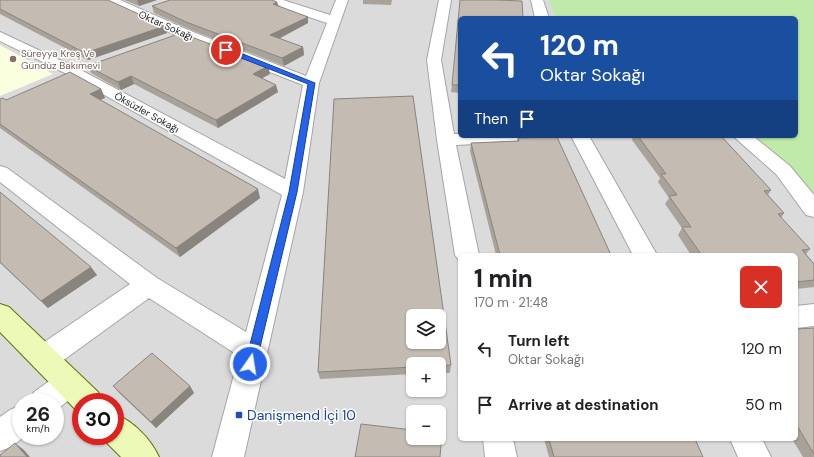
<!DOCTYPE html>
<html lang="en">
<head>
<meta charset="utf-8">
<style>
	body { margin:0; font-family:"DM Sans",sans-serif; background:#f6f6f6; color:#202124; height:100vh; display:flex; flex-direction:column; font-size:15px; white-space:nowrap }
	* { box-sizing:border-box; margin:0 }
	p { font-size:13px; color:#757577 }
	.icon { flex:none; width:22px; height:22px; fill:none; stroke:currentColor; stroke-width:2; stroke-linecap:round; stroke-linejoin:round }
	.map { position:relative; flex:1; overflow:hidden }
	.panel { position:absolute; left:458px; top:253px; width:340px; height:188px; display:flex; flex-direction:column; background:#fff; border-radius:6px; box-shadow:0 1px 3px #0004 }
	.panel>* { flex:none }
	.hud { position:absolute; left:458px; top:16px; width:340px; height:122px; border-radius:6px; box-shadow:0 1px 3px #0004; background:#1a4fa0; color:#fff; overflow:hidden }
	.fabs { position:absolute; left:406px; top:309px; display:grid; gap:8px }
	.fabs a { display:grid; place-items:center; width:40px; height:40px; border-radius:6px; background:#fff; box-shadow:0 1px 3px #0004; font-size:20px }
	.speed { position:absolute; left:12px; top:393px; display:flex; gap:8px; font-size:20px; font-weight:700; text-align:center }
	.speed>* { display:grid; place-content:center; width:52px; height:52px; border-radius:50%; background:#fff; box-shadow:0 1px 3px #0004; line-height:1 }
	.speed small { font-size:10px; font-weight:400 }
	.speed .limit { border:6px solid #d22; background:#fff; color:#111 }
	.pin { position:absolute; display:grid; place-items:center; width:34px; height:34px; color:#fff; margin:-17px; border:2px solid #fff; border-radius:50%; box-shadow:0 1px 4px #0007 }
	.me { position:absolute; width:44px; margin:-22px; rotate:13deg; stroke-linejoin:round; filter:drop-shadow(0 0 3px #0008) }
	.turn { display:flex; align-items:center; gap:14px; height:84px; padding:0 16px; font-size:18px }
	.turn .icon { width:52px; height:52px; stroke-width:2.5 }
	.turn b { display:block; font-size:28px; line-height:34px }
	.then { display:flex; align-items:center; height:38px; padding:0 16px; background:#0003; gap:8px; font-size:15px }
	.round { display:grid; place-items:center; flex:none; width:42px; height:42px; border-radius:6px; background:#f6f6f6 }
	.head { display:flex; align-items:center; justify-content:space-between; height:68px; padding:0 16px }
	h1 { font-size:24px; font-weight:800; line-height:30px }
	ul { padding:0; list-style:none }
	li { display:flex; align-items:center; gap:12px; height:56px; padding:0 16px }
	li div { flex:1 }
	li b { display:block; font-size:15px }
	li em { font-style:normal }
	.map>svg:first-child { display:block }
</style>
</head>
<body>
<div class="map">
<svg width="814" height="457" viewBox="0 0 814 457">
	<rect width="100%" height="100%" fill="#efede4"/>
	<path fill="#dcdbdb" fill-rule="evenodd" d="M0,0H549L555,18H460V136H755L780,157L814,197V457H0ZM460,255H796V439H460ZM413,316H439V342H413ZM413,364H439V390H413ZM21,402H55V436H21ZM81,402H115V436H81ZM413,412H439V438H413Z"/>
	<path fill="#faffdd" d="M0,45L53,74L0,96Z"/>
	<path fill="#bfeaa9" d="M549,0H814V197L780,157L755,136H796V18H555Z"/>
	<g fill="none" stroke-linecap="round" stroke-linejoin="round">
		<defs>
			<path id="street" d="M104,0H120L188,30L306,76L327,23L267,3L265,0H283L330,15L336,0H348L319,83L303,192L244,457H212L239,356L149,298L54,367L44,370L34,367L30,358L34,349L130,284L0,182V166L7,168L157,278L246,332L282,195L69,75L0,41V32L79,69L285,179L303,85L178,36L106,3Z
				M439,0H451L441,60L454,134H460V136H539L536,140L530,141L456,145L479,255H460V262L455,255L437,140L427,60Z
				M531,0H543L549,18H535Z
				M571,136H589L657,255H633Z
				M733,136H753L790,166L814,195V217L806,215L776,174Z
				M814,304V326L796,328V306Z
				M69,370L79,374L83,383L79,392L55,411V402H29L34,392L59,374Z
				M21,405V436H25L11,447L0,451V417L10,410Z
				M483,439H513L517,457H485Z
				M730,439H762L771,457H738Z"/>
			<path id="secondary" d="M0,304L9,307L98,392L103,402H81V413L78,412L0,332Z
				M115,414C133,421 151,439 159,457H121L104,440L103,436H115Z"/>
		</defs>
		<use href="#street" stroke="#a5a5a5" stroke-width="2"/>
		<use href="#secondary" stroke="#597604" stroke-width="2"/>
		<use href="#street" fill="#fff" fill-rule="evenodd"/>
		<use href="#secondary" fill="#edfab7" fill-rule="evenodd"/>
	</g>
	<path fill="#a9a29a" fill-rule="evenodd" d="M0,0L165,26L167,33L88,60L0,14Z
		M124,0H157L139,6Z
		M363,0H392L391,5L363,4Z
		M277,2L278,5L308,23L279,39L303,47L304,55L284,66L189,29L154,13L152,6Z
		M460,18V93L451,92L452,85Z
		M87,66H268L270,74L261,78L278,92L218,128L134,84L121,90L91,73Z
		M101,89L105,98L100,100L260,198L180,257L0,128V99L6,100Z
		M413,96L451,365L450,373H439V364H413V374L320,379L318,372L334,99ZM413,316H439V342H413Z
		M633,136H721L771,190L768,195L784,213L781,218L810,249L806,254L814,264V287L796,289V255H691L678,235L682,228L665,204L669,198L658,182L660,178L632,140Z
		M518,138L611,255H496L470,151L471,143L517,141Z
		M0,192L97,275L48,308L0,263Z
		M814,328V457H803L792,439H796V329Z
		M113,386H190L194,393L156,428L119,393Z
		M544,439H695L703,457H549Z"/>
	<path fill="#89847d" d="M137,0H157L139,6Z
		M277,2L279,8L273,4Z
		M308,17V23L272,42L270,35Z
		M165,26L167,33L88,60L85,53Z
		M303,47L304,55L284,66L282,58Z
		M268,66L270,74L255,82L253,74Z
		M131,76L134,84L121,90L118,82Z
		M276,85L278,92L218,128L216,120Z
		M101,89L105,98L95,102L90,94Z
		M258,189L260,198L180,257L176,248Z
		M91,267L97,275L48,308L41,301Z
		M190,386L194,393L156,428L151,422Z
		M15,443L24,450L30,457H27Z"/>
	<path fill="#c4bcb3" stroke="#89847d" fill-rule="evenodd" d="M0,0H108L165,26L85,53L0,9Z
		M170,0H272L277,2L273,4L308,17L270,35L303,47L282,58L186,22L152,6Z
		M460,0H496L522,1L523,18H460V85H452Z
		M181,33L268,66L253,74L276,85L216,120L131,76L118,82L87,66Z
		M70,72L101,89L90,94L258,189L176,248L0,124V99L3,98L6,100Z
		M413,96L451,365L439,366V364H413V367L318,372L334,99ZM413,316H439V342H413Z
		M638,136H721L771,190L764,191L784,213L778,214L810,249L802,250L814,264V280L796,282V255H692L701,254L682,227H691L669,196L677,195L661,174H666Z
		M557,137L611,255H500L471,143L519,141L518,138Z
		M0,192L91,267L41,301L0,262Z
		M814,328V454L796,424V329Z
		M152,353L190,386L151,422L113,386Z
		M361,424L413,430V438H439V433H442L440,457H355Z
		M549,439H695L703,457H554Z
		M15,443L27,457H0V455Z"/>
	<path fill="#2563eb" stroke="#184099" d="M223,48H228L315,83L297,192L256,364L255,368L250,369L246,368L245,364L289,192L308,84L223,51Z"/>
	<circle fill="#8d6e63" stroke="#fff" stroke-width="1.5" cx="13" cy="59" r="4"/>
	<rect fill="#1a4fb4" stroke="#fff" stroke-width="1.5" x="235" y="411" width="8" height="8" rx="2"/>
	<g text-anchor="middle" stroke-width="3" stroke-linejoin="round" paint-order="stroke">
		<g font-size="10" fill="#1e1e1e" stroke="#fff">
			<text transform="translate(166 25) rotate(24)" y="4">Oktar Sokağı</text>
			<text transform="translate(147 112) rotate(29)" y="4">Öksüzler Sokağı</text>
		</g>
		<g font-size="10" fill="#785e54" stroke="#fff" text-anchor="start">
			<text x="21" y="57">Süreyya Kreş Ve<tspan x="21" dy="12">Gündüz Bakımevi</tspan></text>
		</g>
		<g font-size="14" fill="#164399" stroke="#fff" text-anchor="start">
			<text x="247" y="420">Danişmend İçi 10</text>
		</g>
	</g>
</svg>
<div class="fabs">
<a><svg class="icon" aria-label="layers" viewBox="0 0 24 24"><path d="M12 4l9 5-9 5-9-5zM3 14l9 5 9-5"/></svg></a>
<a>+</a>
<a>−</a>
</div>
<div class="speed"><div>26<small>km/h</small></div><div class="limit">30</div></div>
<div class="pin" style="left:226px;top:50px;background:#d93025"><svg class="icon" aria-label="arrive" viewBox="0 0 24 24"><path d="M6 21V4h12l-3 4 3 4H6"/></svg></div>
<svg class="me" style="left:250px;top:364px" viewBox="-20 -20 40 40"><circle r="17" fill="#2563eb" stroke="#fff" stroke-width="3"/><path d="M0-11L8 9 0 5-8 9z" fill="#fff"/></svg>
<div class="hud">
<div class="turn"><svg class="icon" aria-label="left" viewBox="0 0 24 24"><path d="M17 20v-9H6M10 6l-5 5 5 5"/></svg><div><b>120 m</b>Oktar Sokağı</div></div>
<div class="then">Then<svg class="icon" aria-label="arrive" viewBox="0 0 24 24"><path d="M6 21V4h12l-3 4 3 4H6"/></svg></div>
</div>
<section class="panel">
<div class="head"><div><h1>1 min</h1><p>170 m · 21:48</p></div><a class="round" style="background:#d93025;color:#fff"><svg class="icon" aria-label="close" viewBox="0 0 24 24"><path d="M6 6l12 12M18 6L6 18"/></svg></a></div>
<ul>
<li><svg class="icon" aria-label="left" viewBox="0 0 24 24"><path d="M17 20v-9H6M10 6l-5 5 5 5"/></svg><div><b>Turn left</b><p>Oktar Sokağı</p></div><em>120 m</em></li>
<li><svg class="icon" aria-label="arrive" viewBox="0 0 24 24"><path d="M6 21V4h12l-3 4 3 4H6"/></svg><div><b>Arrive at destination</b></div><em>50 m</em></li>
</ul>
</section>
</div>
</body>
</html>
